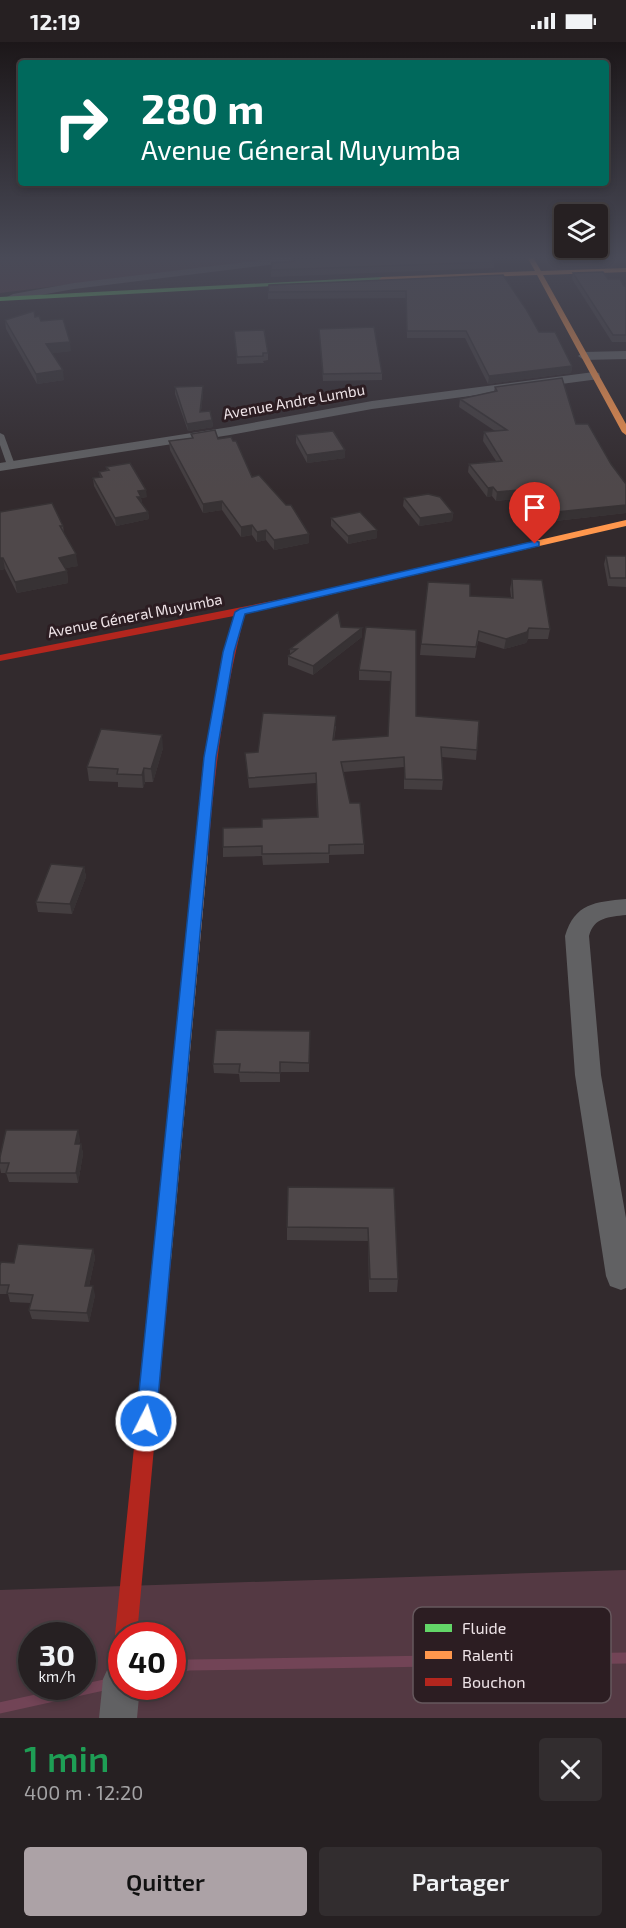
<!DOCTYPE html>
<html lang="fr">
<head>
<meta charset="utf-8">
<style>
	body { margin:0; font-family:"Exo 2",sans-serif; background:#322d2f; color:#f1f3f6; height:100vh; display:flex; flex-direction:column; font-size:22px; white-space:nowrap }
	* { box-sizing:border-box; margin:0 }
	p { font-size:20px; color:#a4a3a5 }
	.icon { flex:none; width:33px; height:33px; fill:none; stroke:currentColor; stroke-width:2; stroke-linecap:round; stroke-linejoin:round }
	.map { position:relative; height:1676px; overflow:hidden }
	.sheet { display:flex; flex-direction:column; background:#262022; flex:1 }
	.sheet>* { flex:none }
	.guide { position:absolute; left:18px; top:18px; width:591px; height:126px; border-radius:6px; box-shadow:0 3px 9px #0003,0 0 0 2px #423e40; background:#00695c; color:#fff; overflow:hidden }
	.fabs { position:absolute; left:554px; top:162px; display:grid; gap:12px }
	.fabs a { display:grid; place-items:center; width:54px; height:54px; border-radius:6px; background:#262022; box-shadow:0 3px 9px #0003,0 0 0 2px #423e40; font-size:30px }
	.speed { position:absolute; left:18px; top:1580px; display:flex; gap:12px; font-size:30px; font-weight:700; text-align:center }
	.speed>* { display:grid; place-content:center; width:78px; height:78px; border-radius:50%; background:#262022; box-shadow:0 3px 9px #0003,0 0 0 2px #423e40; line-height:1 }
	.speed small { font-size:15px; font-weight:400 }
	.speed .limit { border:9px solid #d22; background:#fff; color:#111 }
	.pin { position:absolute; display:grid; place-items:center; width:51px; height:51px; color:#fff; margin:-62px -26px; border-radius:50% 50% 50% 0; rotate:-45deg; box-shadow:0 0 6px #0007 }
	.pin .icon { rotate:45deg }
	.me { position:absolute; width:66px; margin:-33px; rotate:5deg; stroke-linejoin:round; filter:drop-shadow(0 0 4px #0008) }
	.turn { display:flex; align-items:center; gap:21px; height:126px; padding:0 24px; font-size:27px }
	.turn .icon { width:78px; height:78px; stroke-width:2.5 }
	.turn b { display:block; font-size:42px; line-height:51px }
	.round { display:grid; place-items:center; flex:none; width:63px; height:63px; border-radius:6px; background:#322d2f }
	.overview { display:flex; align-items:center; justify-content:space-between; height:102px; padding:0 24px }
	h1 { font-size:36px; font-weight:600; line-height:45px; color:#1e9e55 }
	.cta { display:flex; gap:12px; margin-top:auto; padding:12px 24px }
	.cta a { flex:1; height:69px; border-radius:6px; background:#aca2a6; color:#111; font-size:24px; font-weight:600; line-height:69px; text-align:center }
	.cta a+a { background:#322d2f; color:#f1f3f6 }
	.status { display:flex; justify-content:space-between; align-items:center; height:42px; padding:0 30px; background:#262022; direction:ltr }
	.status svg { height:16px; fill:currentColor }
	.map>svg:first-child { display:block }
</style>
</head>
<body>
<div class="status"><b>12:19</b><svg viewBox="0 0 49 12"><path d="M0 12V9h3v3zM5 12V6h3v6zM10 12V3h3v9zM15 12V0h3v12zM26 1h20v11H26zM47 4h2v5h-2z"/></svg></div>
<div class="map">
<svg width="626" height="1676" viewBox="0 0 626 1676">
	<rect width="100%" height="100%" fill="#322a2d"/>
	<path fill="#543943" fill-rule="evenodd" d="M0,215H292L0,251Z
		M626,1528V1676H0V1548ZM32,1593H82V1644H32ZM122,1593H172V1644H122Z"/>
	<g fill="none" stroke-linecap="round" stroke-linejoin="round">
		<path stroke="#724456" stroke-width="11" d="M172,1627L189,1623L626,1616
			M0,1666L113,1641"/>
		<path fill="#616163" fill-rule="evenodd" d="M0,391L4,393L15,423L14,425L7,423L0,403Z"/>
		<path fill="#616163" fill-rule="evenodd" d="M287,215H314L309,218L74,247L13,258L7,255L13,252L74,241Z
			M626,309V317L584,318L578,314L584,310Z
			M594,330L599,331L600,334L599,337L372,367L230,393L0,429V421L230,385L372,359Z
			M626,857V873C609,875 594,875 589,894L601,1033L626,1176V1246L621,1248L610,1244L606,1234L575,1033L565,894C575,861 595,860 626,857Z
			M122,1618V1644H140L137,1676H99L103,1637L109,1624Z"/>
		<path fill="#63d668" fill-rule="evenodd" d="M382,235L384,238L0,259V255Z"/>
		<path fill="#ff974d" fill-rule="evenodd" d="M527,215H533L541,229L626,226V230L543,233L626,382V393L622,390L537,233L382,239L379,237L382,235L535,229Z
			M626,478V484L302,559L297,556L302,553Z
			M201,809L208,813L171,1218L168,1224L162,1226L156,1224L153,1218L194,813Z"/>
		<path fill="#b3261e" fill-rule="evenodd" d="M302,553L307,556L306,558L245,572C224,651 214,732 208,813L201,817L194,813C202,732 212,653 234,574L0,619V613Z
			M162,1210L168,1212L171,1218L137,1593H122V1602L118,1601L115,1593L153,1218L156,1212Z"/>
	</g>
	<path fill="#443e40" d="M552,215H593V216L592,222L563,223L559,217H553Z
		M294,217L494,220V226L271,235V228L294,219Z
		M573,231L608,237L626,244V300H612L572,237Z
		M503,233L539,290L572,324L571,331L488,342L465,296H407L406,256L268,257V250Z
		M35,275L71,309L52,311L64,338L37,342L6,287L5,278Z
		M319,287L382,331V338L323,339Z
		M234,289L268,311V318L263,319L264,321L237,322Z
		M175,345L203,351L201,369L212,378L213,385L188,389L175,352Z
		M495,345L576,382L611,422L626,442V471L555,479L540,454L496,459L492,454L487,455L468,430L469,422L496,419L483,399L484,390L495,389L459,365L460,357L494,349Z
		M191,392L218,397L252,435L309,501L274,508L266,498L257,500L252,493L241,495L222,468L203,471L170,408L169,399L192,396Z
		M296,393L345,416L307,421L296,401Z
		M106,425L147,455L141,456L142,461L148,470L149,477L116,484L94,444L93,436L100,435L99,430L107,429Z
		M404,456L453,471L452,479L419,484L403,464Z
		M0,470L63,484L64,491L78,524L65,526L67,529L68,541L17,551L5,527L0,528Z
		M331,476L377,496L348,502L331,484Z
		M606,514H626V545L608,544L604,522Z
		M512,537L550,587L548,597H528L526,601L504,607L478,599L475,616L420,613L421,602L470,554L511,555L510,547Z
		M341,585L362,595L313,633L288,623V614L290,612V607Z
		M366,585L416,674L479,679L476,718L442,715L443,738L442,748L404,747V725L343,730L350,761L364,802V812L329,813V821L263,823L262,814L223,815V805L262,785L317,775L316,741L249,746L245,711L258,710L336,684L334,698L388,694L391,639L359,638V628Z
		M163,706L153,740H145L143,746L118,745V740L89,739L87,725Z
		M84,825L86,835L72,872L38,870L36,860Z
		M310,989L309,1030H280V1040H240L239,1032L214,1031L213,1022Z
		M80,1097L79,1102H81L83,1112L78,1141L9,1140L6,1131H1L0,1126V1115Z
		M394,1146L398,1237L397,1250H369L368,1199L287,1198V1185Z
		M93,1207L95,1216L89,1244L95,1253L89,1280L32,1277L29,1268L31,1261L10,1260L8,1252H0V1223Z"/>
	<path fill="#373234" d="M70,300L71,309L48,312L46,302Z
		M572,324L571,331L488,342L489,334Z
		M63,328L64,338L37,342L36,332Z
		M203,344V351L200,377V370Z
		M212,378L213,385L188,389L187,382Z
		M345,408V416L307,421V413Z
		M493,445L492,454L487,455L488,446Z
		M541,446L540,454L496,459L497,450Z
		M146,448L147,455L141,456L142,462L137,455L138,449Z
		M222,459V468L203,471V462Z
		M626,463V471L555,479L556,470Z
		M148,470L149,477L116,484L115,476Z
		M453,471L452,479L419,484L420,476Z
		M252,483V493L241,495V485Z
		M266,488V498L257,500V490Z
		M377,488V496L348,502V494Z
		M309,492V501L274,508V498Z
		M76,512L78,524L61,527L59,516Z
		M0,516H3L5,527L0,528Z
		M67,529L68,541L17,551L15,540Z
		M362,586V595L313,633V624Z
		M529,586L528,597L526,601L504,607L506,597Z
		M162,693L163,706L153,740L151,727Z
		M144,726L145,740L143,746L142,733Z
		M84,825L86,835L72,872L70,862Z
		M78,1088L80,1097L77,1111L75,1102Z
		M81,1102L83,1112L78,1141L76,1131Z
		M93,1207L95,1216L87,1253L85,1244Z
		M93,1244L95,1253L89,1280L87,1271Z"/>
	<path fill="#4f484a" stroke="#373234" stroke-width="1.5" d="M337,215H491L494,220L271,228L272,221L295,219L294,217Z
		M562,215H593V216L564,217Z
		M603,230L608,237H620L624,244H626V293H613L573,231Z
		M503,233L526,267L539,290H555L572,324L489,334L466,289H407L406,249L268,250L269,243Z
		M34,269L35,275L39,274L41,279L63,277L70,300L46,302L63,328L36,332L5,278Z
		M374,285L382,331L323,332L319,287Z
		M264,288L268,311H263V314L237,315L234,289Z
		M562,336L576,382H588L611,422L626,442V463L556,470L541,446L497,450L493,445L488,446L469,422L502,419L484,390L507,388L460,357L497,349L495,345Z
		M203,344L200,370L210,369L212,378L187,382L175,345Z
		M215,388L218,397L231,395L233,399H236L252,435L259,433L286,463H291L309,492L274,498L266,488L257,490L252,483L241,485L222,459L203,462L169,399L193,396L191,392Z
		M333,389L345,408L307,413L296,393Z
		M130,421L146,448L138,449L141,455H137L148,470L115,476L93,436L102,435L99,430L109,428L106,425Z
		M428,452L440,455L453,471L420,476L404,456Z
		M52,461L63,484H60L76,512L59,516L67,529L15,540L3,516H0V470Z
		M360,470L377,488L348,494L331,476Z
		M606,514H626V536H610Z
		M512,537L542,538L550,587L529,586L527,590L506,597L479,589L476,605L421,602L428,540L470,542V554L513,556Z
		M338,570L341,585L362,586L313,624L288,614L297,607H290Z
		M366,585L416,588V674L479,679L477,708L441,705L443,738L405,737L404,715L341,720L350,761H360L364,802L329,803V811L262,812V804L223,805V786L262,785V777L318,775L316,731L248,736L245,711L258,710L263,671L336,674L333,698L388,694L391,630L359,628Z
		M101,687L162,693L151,727L144,726L142,733L117,732L118,727L87,725Z
		M51,822L84,825L70,862L36,860Z
		M216,988L310,989L309,1021L280,1020V1031L239,1030L240,1022H213Z
		M6,1088H78L75,1102H81L76,1131H6L9,1121H0V1115Z
		M288,1145L394,1146L398,1237H370L368,1186L287,1185Z
		M18,1202L93,1207L85,1244H93L87,1271L29,1268L33,1253L7,1251L9,1243H0V1223L1,1220L14,1221Z"/>
	<linearGradient id="sky" x2="0" y2="1"><stop stop-color="#1c1719"/><stop offset="0.48" stop-color="#494a57"/><stop offset="1" stop-color="#494a57" stop-opacity="0"/></linearGradient>
	<rect width="626" height="449" fill="url(#sky)"/>
	<path fill="#1a73e8" stroke="#114b97" stroke-width="1.5" d="M535,499L539,500V504L245,572L234,610L216,715L156,1379L153,1386L146,1389L139,1386L136,1379L204,715L223,610L235,570L240,567Z"/>
	<g text-anchor="middle" stroke-width="6" stroke-linejoin="round" paint-order="stroke">
		<g font-size="15" fill="#eee3e7" stroke="#2c1d22">
			<text transform="translate(294 360) rotate(-10)" y="5">Avenue Andre Lumbu</text>
			<text transform="translate(135 574) rotate(-11)" y="5">Avenue Géneral Muyumba</text>
		</g>
	</g>
	<rect x="413" y="1565" width="198" height="96" rx="9" fill="#2c1d22" stroke="#66585d" stroke-width="1.5"/>
	<rect x="425" y="1582" width="27" height="8" fill="#63d668"/>
	<rect x="425" y="1609" width="27" height="8" fill="#ff974d"/>
	<rect x="425" y="1636" width="27" height="8" fill="#b3261e"/>
	<g font-size="16" fill="#eee3e7">
		<text x="462" y="1592">Fluide</text>
		<text x="462" y="1619">Ralenti</text>
		<text x="462" y="1646">Bouchon</text>
	</g>
</svg>
<div class="fabs">
<a><svg class="icon" aria-label="layers" viewBox="0 0 24 24"><path d="M12 4l9 5-9 5-9-5zM3 14l9 5 9-5"/></svg></a>
</div>
<div class="speed"><div>30<small>km/h</small></div><div class="limit">40</div></div>
<div class="pin" style="left:535px;top:502px;background:#d93025"><svg class="icon" aria-label="arrive" viewBox="0 0 24 24"><path d="M6 21V4h12l-3 4 3 4H6"/></svg></div>
<svg class="me" style="left:146px;top:1379px" viewBox="-20 -20 40 40"><circle r="17" fill="#1a73e8" stroke="#fff" stroke-width="3"/><path d="M0-11L8 9 0 5-8 9z" fill="#fff"/></svg>
<div class="guide">
<div class="turn"><svg class="icon" aria-label="right" viewBox="0 0 24 24"><path d="M7 20v-9h11M14 6l5 5-5 5"/></svg><div><b>280 m</b>Avenue Géneral Muyumba</div></div>
</div>
</div>
<section class="sheet">
<div class="overview"><div><h1>1 min</h1><p>400 m · 12:20</p></div><a class="round"><svg class="icon" aria-label="close" viewBox="0 0 24 24"><path d="M6 6l12 12M18 6L6 18"/></svg></a></div>
<div class="cta"><a>Quitter</a><a>Partager</a></div>
</section>
</body>
</html>
